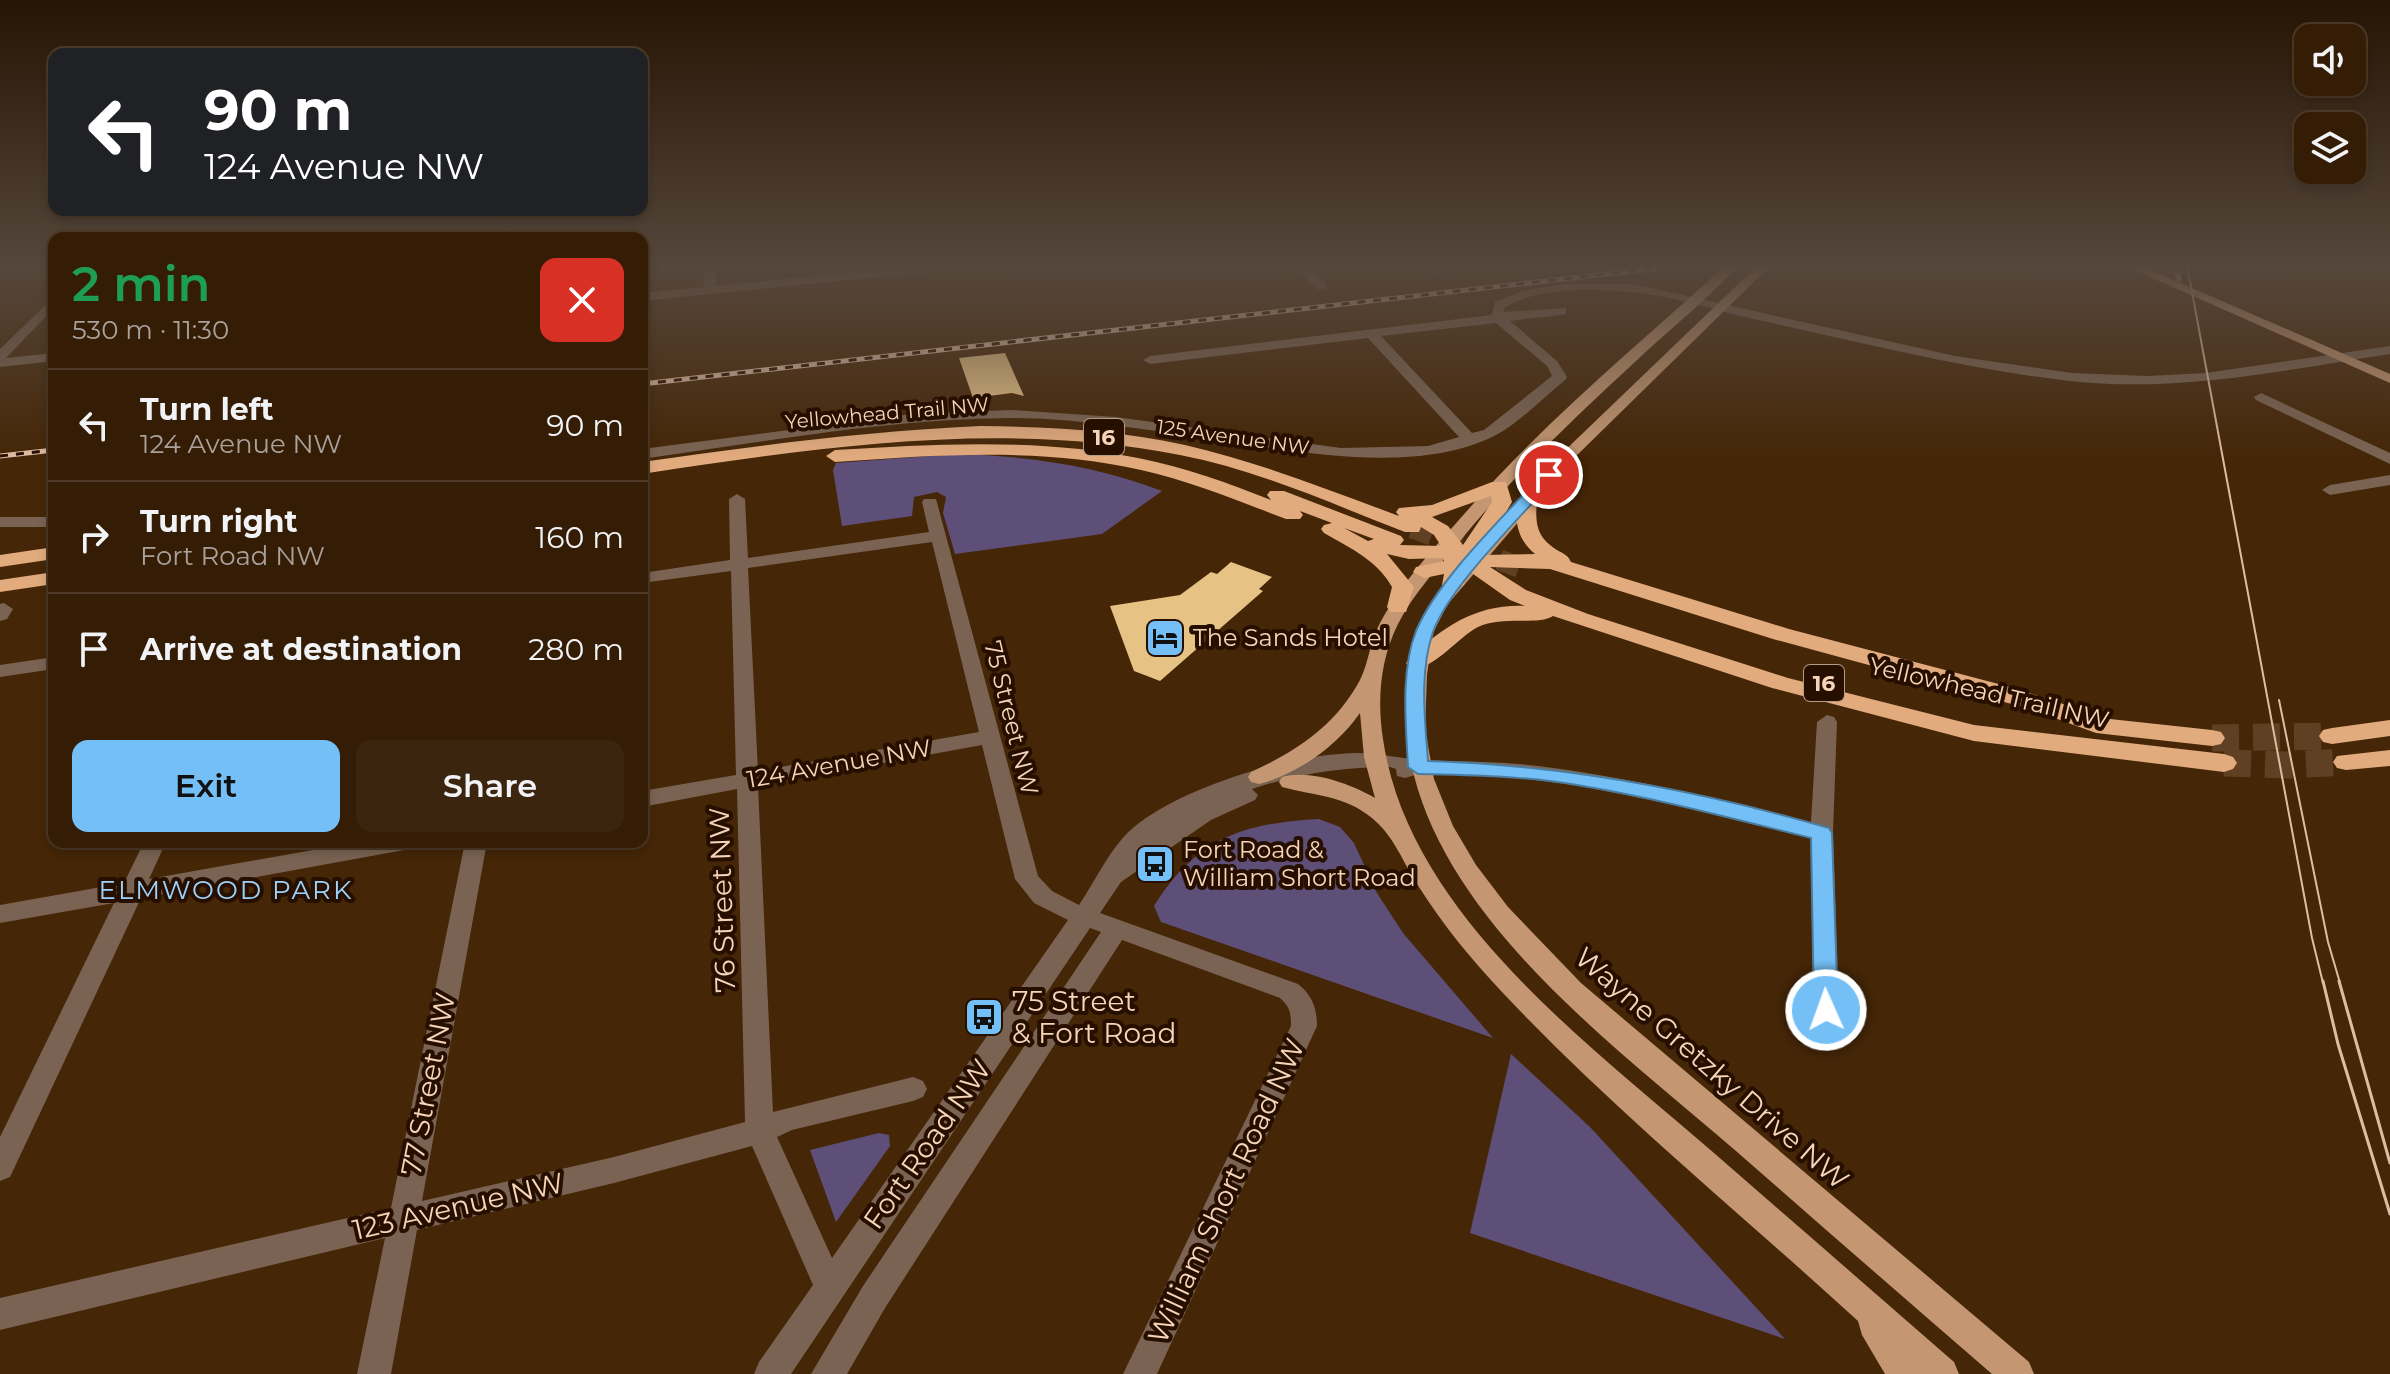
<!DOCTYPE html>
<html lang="en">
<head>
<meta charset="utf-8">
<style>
	body { margin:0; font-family:Montserrat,sans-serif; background:#3c250f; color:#f1f3f6; height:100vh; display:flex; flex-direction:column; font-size:30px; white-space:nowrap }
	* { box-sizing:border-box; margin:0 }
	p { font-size:26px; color:#a9a19a }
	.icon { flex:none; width:44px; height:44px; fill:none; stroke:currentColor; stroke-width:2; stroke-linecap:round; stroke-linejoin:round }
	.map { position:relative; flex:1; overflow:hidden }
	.drawer { position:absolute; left:48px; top:232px; width:600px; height:616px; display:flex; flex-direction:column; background:#341c05; border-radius:16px; box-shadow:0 4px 12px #0003,0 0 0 2px #4e3a27 }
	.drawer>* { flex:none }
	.top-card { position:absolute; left:48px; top:48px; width:600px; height:168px; border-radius:16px; box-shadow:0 4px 12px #0003,0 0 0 2px #4e3a27; background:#202124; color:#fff; overflow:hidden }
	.buttons { position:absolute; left:2294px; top:24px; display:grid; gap:16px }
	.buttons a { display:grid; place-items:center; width:72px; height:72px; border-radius:16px; background:#341c05; box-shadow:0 4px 12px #0003,0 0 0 2px #4e3a27; font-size:40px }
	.pin { position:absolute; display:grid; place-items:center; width:68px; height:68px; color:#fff; margin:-34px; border:4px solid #fff; border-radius:50%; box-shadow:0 2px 8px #0007 }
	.me { position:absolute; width:88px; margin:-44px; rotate:358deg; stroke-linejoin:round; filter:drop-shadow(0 0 6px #0008) }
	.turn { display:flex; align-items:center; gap:28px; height:168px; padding:0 24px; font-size:36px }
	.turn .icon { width:104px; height:104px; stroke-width:2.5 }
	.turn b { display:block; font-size:56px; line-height:68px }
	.round { display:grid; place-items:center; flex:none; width:84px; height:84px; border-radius:16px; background:#3c250f }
	.overview { display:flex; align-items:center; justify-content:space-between; height:136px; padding:0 24px }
	h1 { font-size:48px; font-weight:600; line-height:60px; color:#1e9e55 }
	.action { display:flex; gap:16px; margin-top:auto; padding:16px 24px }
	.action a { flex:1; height:92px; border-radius:16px; background:#74c0f6; color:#111; font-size:32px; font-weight:600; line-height:92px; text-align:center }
	.action a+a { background:#3c250f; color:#f1f3f6 }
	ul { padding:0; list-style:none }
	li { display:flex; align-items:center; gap:24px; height:112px; padding:0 24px; border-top:2px solid #4e3a27 }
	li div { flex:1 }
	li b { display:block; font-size:30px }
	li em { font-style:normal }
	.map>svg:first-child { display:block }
</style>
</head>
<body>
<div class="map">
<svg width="2390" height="1374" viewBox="0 0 2390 1374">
	<rect width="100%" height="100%" fill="#452607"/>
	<path fill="#5e4f79" d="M956,454C1027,456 1095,465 1162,491L1102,534L955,554L943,513L946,497L937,492L914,497L912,516L842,526L833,470L836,463Z
		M1319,819L1340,827L1354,843L1377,893L1403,933L1493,1038L1161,922L1154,906C1196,839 1242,823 1319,819Z
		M1511,1054L1590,1127L1785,1339L1470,1233Z
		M879,1133L889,1135L890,1146L836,1222L810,1150Z"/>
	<path fill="#e6c285" d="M1005,353L1024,396L1012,393L973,398L959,358Z
		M1231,562L1272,577L1259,589L1263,591L1160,681L1134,671L1110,606L1180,595L1211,572L1217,574Z"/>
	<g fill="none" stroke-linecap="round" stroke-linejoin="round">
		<path stroke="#604022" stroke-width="21" stroke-dasharray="21 10" stroke-linecap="butt" d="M1412,528L1527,570"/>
		<path stroke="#604022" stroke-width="27" stroke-dasharray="27 14" stroke-linecap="butt" d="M2212,738L2332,736
			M2224,763L2288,765L2346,762"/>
		<path fill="#7a6352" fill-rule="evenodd" d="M704,265H716V286L919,265H962L956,269L642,301V293L704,287Z
			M1295,265H1308L1325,283V289H1317Z
			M1430,265H1443L1448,271L1438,274Z
			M1563,284H1633L1955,356L2072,373L2147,376L2206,373L2390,346V354C2284,370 2177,393 2070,381C1963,369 1859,342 1754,319C1714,310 1671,295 1630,292C1590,288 1540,287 1505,307L1503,312L1566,308V314L1561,315L1510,321L1557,361L1567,377L1565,380C1544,397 1517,425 1494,436C1420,473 1313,454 1232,442C1159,432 1084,418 1009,418C886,419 764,442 642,459V449L912,414L1011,410L1116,417L1341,448L1428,446L1459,437L1368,338L1150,364L1143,360L1150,356L1492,315L1495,302L1522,291ZM1496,323L1547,366L1552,376L1484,430L1472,433L1381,336Z
			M54,297V308L6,358L54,353V361L0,367V349Z
			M2261,393L2390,453V464L2256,400L2254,397Z
			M2390,475V485L2330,495L2322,490L2330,485Z
			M737,494L745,499L748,558L929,532L922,502L924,499H936L1038,876L1052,891L1079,905C1098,877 1112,843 1139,823C1191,784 1293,754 1357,753C1382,753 1400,759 1423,760C1461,762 1500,761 1538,766C1630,777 1721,800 1811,822L1817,722L1827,715L1834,717L1837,722L1833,833L1839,1010L1835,1017L1826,1021L1817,1017L1813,1010L1811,838L1681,806L1576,785L1510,777L1419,774L1405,778L1397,776L1396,769L1390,767C1342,767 1297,774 1252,789L1258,795L1255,800L1211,820L1121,882L1100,913L1298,984C1312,995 1317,1008 1317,1026L1157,1374H1123L1291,1026C1291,1013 1290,1007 1280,998L1122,940L885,1308L847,1374H811L863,1286L1101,932L1090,928L791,1374H754L759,1362L813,1285L752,1146L614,1183L417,1230L391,1374H357L385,1238L0,1330V1298L391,1208L465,842H487L422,1201L614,1157L745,1122L737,789L642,807V791L736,775L731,571L642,583V573L730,560L729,499ZM932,542L979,732L758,771L748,568ZM982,745L1015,879L1034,903L1068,920L832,1258L777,1137L792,1130L913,1101L923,1097L927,1089L923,1081L913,1077L773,1112L758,786Z
			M0,517H54V527H0Z
			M4,603L13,609L7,619L0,621V604Z
			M54,657V669L0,677V665Z
			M144,842H166L149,879L358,842H415L412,848L404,850L141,898L10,1177L0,1181V1137L114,903L0,923V905L124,883Z"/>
		<path fill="#c49772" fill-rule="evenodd" d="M1726,265H1739C1708,299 1670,329 1636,361C1574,418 1513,476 1460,541C1438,567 1414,593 1398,624C1380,660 1377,700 1383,739C1408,913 1590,1045 1714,1153C1794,1223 1874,1292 1954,1362L1959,1374H1885L1862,1335L1858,1321C1740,1213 1611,1108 1502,992C1471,959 1443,925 1419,887C1403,863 1395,837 1372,818C1344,795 1315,796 1282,787L1279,782L1282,777C1310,769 1351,784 1375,798L1364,757L1360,713C1337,746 1298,774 1259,784L1251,782L1248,777L1251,772C1297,751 1336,725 1360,680C1369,662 1370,641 1380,623C1402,582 1435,547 1466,512C1544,422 1638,345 1726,265Z
			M1758,265H1771L1568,464L1447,605L1433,633L1427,675L1425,729L1434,779L1453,826L1476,865L1508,907L1581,983L2029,1362L2034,1374H1992C1906,1300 1821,1225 1736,1151C1606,1038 1396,889 1406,697C1408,663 1412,634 1429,605L1557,458Z
			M2123,265H2139L2390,374V383Z"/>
		<path fill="#e2ab7e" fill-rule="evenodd" d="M980,426C1049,427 1118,430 1185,445C1259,462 1329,490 1399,516L1396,512L1399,508L1432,505L1492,482H1506L1512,502L1480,555L1535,554C1517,539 1515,523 1517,500L1527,494L1537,500C1535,523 1536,537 1557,550C1564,554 1568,555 1571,562L1789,629L2010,687L2110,719L2212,730L2221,732L2225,738L2221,744L2212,746L2096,733L2030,709L1773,639L1550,569L1490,567L1526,590L1588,614L1788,678L1974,725L2224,754L2233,757L2237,763L2233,769L2224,772L1974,741L1772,688L1553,616C1538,626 1503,615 1478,627C1458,637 1431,673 1410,668L1406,663L1410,658C1444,626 1477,604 1525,606L1510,600L1466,569L1464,585L1453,591L1442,585L1444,574L1424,578L1413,572L1416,567L1444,561V558L1409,559L1387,554L1414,587L1406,612H1390L1387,607L1392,587C1377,560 1350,548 1324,533L1321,529L1324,525L1332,523L1300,511L1303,515L1300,519H1286C1238,501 1191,481 1141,470C1041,447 936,455 835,462L826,456L835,450C936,444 1038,438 1138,458C1184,467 1228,483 1271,500L1267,495L1270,491H1284L1401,536L1404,540L1400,545L1441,546L1434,535L1421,527L1419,532H1405C1332,504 1258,470 1180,455C1001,420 821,447 642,474V462C754,446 866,431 980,426ZM1491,496L1492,502L1463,545L1448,526L1432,517ZM1344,528L1374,539L1368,541Z
			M54,547V559L0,567V555Z
			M54,572V584L0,592V580Z
			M2390,720V736L2332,744L2323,742L2319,736L2323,730L2332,728Z
			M2390,750V766L2346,770L2337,768L2333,762L2337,756Z"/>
		<path stroke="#dfbda2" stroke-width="2" d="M2187,265L2312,938L2323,983
			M2279,700L2328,942L2340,983"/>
		<path stroke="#dfbda2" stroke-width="3" d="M2323,981L2338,1044L2390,1214
			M2339,981L2390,1163"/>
		<defs>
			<path id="rail" d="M2176,265L2179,279
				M642,384L1686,265
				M0,456L54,450"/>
		</defs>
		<use href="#rail" stroke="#dfbda2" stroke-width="5"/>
		<use href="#rail" stroke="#270f00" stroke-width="3" stroke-dasharray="8" stroke-linecap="butt"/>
	</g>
	<linearGradient id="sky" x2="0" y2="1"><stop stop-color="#261504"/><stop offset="0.58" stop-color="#56473c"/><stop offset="1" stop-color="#56473c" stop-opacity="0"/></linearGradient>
	<rect width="2390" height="458" fill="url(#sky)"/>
	<path fill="#74c0f6" stroke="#4b7da0" stroke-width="2" d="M1549,471L1555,472V478C1521,517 1449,587 1433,632C1419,673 1425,719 1428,761C1563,765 1698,790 1829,828L1832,833L1838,1010L1835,1017L1826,1020L1818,1017L1814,1010L1811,838C1734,819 1656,798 1577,785C1525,776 1471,775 1418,774L1408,767C1406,725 1400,672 1416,631C1439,577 1505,516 1544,472Z"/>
	<defs>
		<symbol id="hotel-square" viewBox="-11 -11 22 22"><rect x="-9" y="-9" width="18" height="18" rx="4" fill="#74c0f6" stroke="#270f00"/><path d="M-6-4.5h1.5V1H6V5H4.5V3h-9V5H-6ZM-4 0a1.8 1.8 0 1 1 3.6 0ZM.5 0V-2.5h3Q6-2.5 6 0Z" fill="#111"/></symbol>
		<symbol id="bus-square" viewBox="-11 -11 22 22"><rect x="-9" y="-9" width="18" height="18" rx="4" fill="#74c0f6" stroke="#270f00"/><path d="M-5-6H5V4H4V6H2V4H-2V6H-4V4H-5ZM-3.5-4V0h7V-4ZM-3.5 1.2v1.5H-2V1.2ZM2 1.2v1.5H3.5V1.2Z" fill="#111"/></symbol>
	</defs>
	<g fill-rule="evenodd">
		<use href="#hotel-square" x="1143" y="616" width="44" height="44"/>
		<use href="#bus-square" x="1133" y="842" width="44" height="44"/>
		<use href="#bus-square" x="962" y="995" width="44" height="44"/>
	</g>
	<g text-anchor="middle" stroke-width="8" stroke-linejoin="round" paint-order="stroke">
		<g font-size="20" fill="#f6d4b9" stroke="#270f00">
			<text transform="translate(887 413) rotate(-5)" y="7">Yellowhead Trail NW</text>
			<text transform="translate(1233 437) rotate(8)" y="7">125 Avenue NW</text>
		</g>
		<g fill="#270f00" stroke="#b89982" stroke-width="2">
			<rect x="1084" y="419" width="40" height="36" rx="6"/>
			<rect x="1804" y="665" width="40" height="36" rx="6"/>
		</g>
		<g font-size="22" font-weight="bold" fill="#f6d4b9">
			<text x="1104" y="445">16</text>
			<text x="1824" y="691">16</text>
		</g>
		<g font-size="24" fill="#f6d4b9" stroke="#270f00" text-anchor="start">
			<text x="1193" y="646">The Sands Hotel</text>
			<text x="1183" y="858">Fort Road &amp;<tspan x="1183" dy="28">William Short Road</tspan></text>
		</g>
		<g font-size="24" fill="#f6d4b9" stroke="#270f00">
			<text transform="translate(1989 693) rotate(13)" y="8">Yellowhead Trail NW</text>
			<text transform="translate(1011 718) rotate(76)" y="8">75 Street NW</text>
			<text transform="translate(839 764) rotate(-10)" y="8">124 Avenue NW</text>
		</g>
		<g font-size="26" letter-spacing="2" fill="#9cd3fb" stroke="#270f00">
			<text x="226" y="899">ELMWOOD PARK</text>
		</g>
		<g font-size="28" fill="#f6d4b9" stroke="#270f00">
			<text transform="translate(722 900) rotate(-92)" y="10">76 Street NW</text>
			<text transform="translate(1712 1068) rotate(41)" y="10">Wayne Gretzky Drive NW</text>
			<text transform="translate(428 1084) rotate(-79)" y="10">77 Street NW</text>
			<text transform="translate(927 1144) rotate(-55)" y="10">Fort Road NW</text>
			<text transform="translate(1226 1191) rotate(-65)" y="10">William Short Road NW</text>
			<text transform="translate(458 1206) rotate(-13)" y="10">123 Avenue NW</text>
		</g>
		<g font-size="28" fill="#f6d4b9" stroke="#270f00" text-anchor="start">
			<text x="1012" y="1011">75 Street<tspan x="1012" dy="32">&amp; Fort Road</tspan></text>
		</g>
	</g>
</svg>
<div class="buttons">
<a><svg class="icon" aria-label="sound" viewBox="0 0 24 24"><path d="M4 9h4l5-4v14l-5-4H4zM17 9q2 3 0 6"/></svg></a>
<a><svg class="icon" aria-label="layers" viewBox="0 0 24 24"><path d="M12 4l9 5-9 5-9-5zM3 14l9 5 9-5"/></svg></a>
</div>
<div class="pin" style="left:1549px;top:475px;background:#d93025"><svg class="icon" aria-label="arrive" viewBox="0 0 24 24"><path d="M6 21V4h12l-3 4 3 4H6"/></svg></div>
<svg class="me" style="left:1826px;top:1010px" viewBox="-20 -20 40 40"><circle r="17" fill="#74c0f6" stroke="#fff" stroke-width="3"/><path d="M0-11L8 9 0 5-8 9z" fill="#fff"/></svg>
<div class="top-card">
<div class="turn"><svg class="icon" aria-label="left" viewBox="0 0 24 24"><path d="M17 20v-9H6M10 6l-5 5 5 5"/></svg><div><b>90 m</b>124 Avenue NW</div></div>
</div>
<section class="drawer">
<div class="overview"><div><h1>2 min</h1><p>530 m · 11:30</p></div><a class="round" style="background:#d93025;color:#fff"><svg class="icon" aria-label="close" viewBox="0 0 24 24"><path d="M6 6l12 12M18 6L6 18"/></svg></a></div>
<ul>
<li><svg class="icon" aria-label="left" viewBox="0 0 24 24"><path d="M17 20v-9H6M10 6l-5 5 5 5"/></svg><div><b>Turn left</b><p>124 Avenue NW</p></div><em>90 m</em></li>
<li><svg class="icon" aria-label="right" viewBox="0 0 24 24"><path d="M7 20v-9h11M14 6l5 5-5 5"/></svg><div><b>Turn right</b><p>Fort Road NW</p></div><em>160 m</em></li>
<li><svg class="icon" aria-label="arrive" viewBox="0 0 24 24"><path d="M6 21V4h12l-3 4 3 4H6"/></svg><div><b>Arrive at destination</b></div><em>280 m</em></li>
</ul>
<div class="action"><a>Exit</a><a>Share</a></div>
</section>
</div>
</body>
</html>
